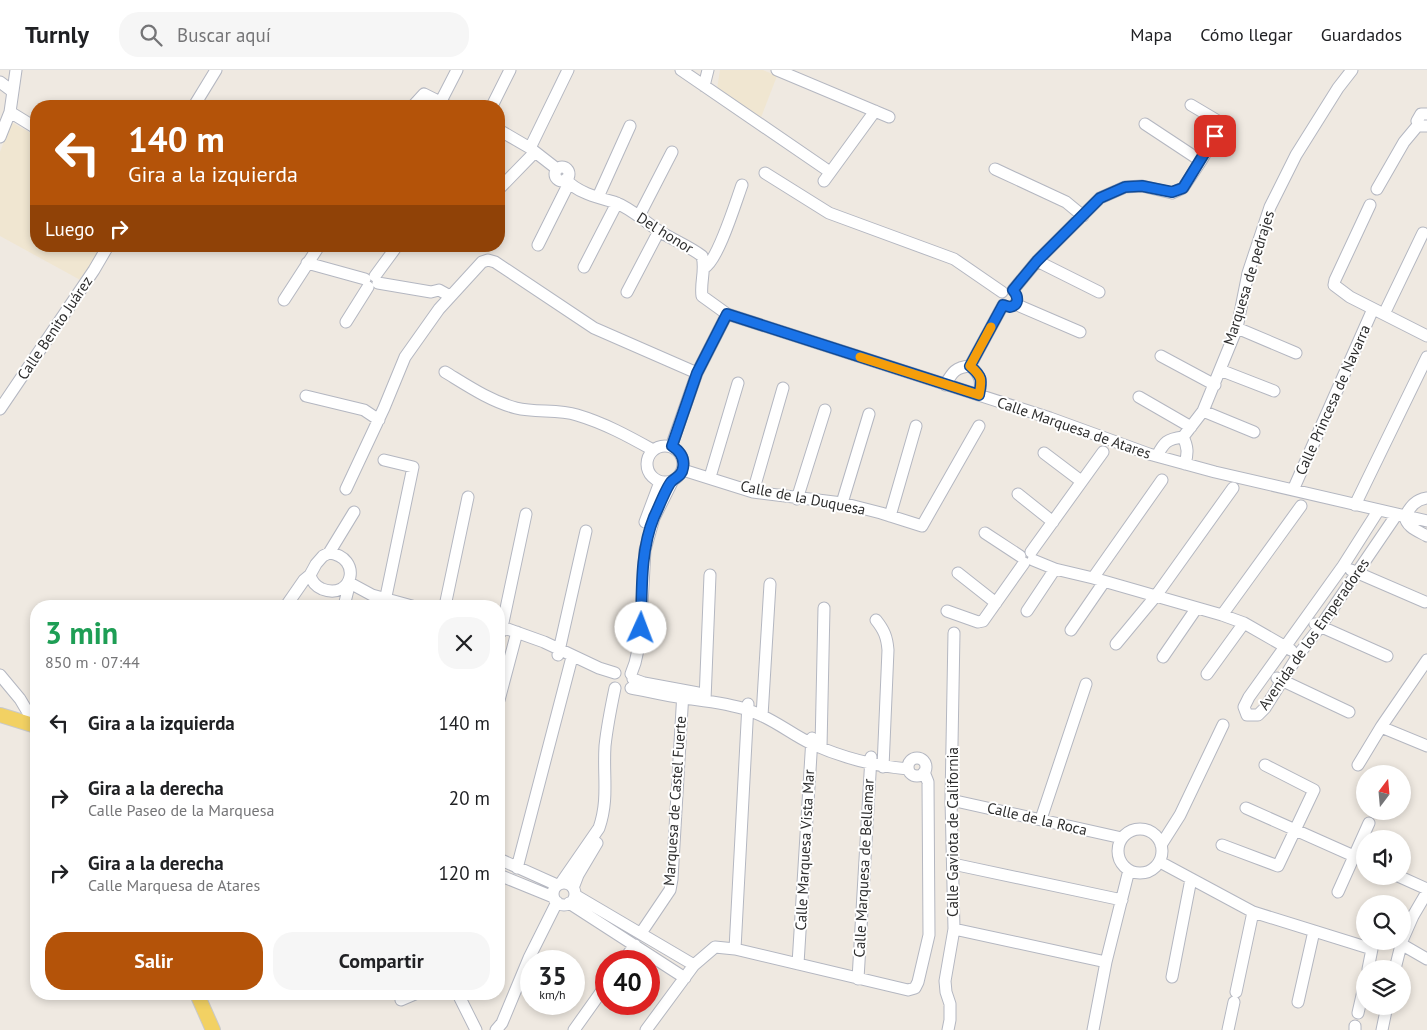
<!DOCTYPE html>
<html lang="es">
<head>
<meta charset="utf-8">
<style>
	body { margin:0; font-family:"PT Sans",sans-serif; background:#f6f6f6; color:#202124; height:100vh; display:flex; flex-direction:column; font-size:19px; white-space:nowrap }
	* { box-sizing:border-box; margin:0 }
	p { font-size:16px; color:#757577 }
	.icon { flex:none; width:28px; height:28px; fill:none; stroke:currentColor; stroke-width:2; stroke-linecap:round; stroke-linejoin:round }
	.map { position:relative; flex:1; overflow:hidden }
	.details { position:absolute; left:30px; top:530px; width:475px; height:400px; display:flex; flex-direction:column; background:#fff; border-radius:20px; box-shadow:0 2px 8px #0003 }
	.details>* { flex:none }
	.top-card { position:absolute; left:30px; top:30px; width:475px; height:152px; border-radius:20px; box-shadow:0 2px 8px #0003; background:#b45309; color:#fff; overflow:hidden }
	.needle { width:32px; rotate:16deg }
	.fabs { position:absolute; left:1356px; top:695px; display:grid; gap:10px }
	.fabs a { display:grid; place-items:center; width:55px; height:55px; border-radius:50%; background:#fff; box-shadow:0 2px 8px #0003; font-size:25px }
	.speed { position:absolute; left:520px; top:880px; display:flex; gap:10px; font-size:25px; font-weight:700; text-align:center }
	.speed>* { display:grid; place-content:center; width:65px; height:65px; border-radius:50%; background:#fff; box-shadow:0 2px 8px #0003; line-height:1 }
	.speed small { font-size:12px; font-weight:400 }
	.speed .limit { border:8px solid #d22; background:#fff; color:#111 }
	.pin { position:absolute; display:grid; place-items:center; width:42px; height:42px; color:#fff; margin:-21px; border-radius:10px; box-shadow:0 2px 8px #0006 }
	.me { position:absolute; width:55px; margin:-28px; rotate:2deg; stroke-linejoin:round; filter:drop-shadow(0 0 4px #0008) }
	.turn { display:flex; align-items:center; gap:18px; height:105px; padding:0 15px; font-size:22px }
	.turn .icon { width:65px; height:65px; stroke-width:2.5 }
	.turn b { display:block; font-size:35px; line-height:42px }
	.then { display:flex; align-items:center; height:48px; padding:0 15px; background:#0003; gap:10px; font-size:19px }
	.round { display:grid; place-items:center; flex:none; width:52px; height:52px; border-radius:20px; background:#f6f6f6 }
	.summary { display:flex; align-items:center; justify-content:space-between; height:85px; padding:0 15px }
	h1 { font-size:30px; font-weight:700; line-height:38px; color:#1e9e55 }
	.primary-button { display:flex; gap:10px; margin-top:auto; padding:10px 15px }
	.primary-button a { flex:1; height:58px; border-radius:20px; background:#b45309; color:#fff; font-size:20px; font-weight:700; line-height:58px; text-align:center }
	.primary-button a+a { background:#f6f6f6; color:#202124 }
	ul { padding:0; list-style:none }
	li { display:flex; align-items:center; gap:15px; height:75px; padding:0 15px }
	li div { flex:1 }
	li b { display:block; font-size:19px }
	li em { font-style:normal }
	header { display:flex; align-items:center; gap:30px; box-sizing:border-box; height:70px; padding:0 25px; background:#fff; border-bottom:1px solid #e0e0e0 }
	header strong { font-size:24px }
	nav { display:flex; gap:28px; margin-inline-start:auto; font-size:18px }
	.search { width:350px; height:45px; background:#f6f6f6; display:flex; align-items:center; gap:12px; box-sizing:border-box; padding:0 18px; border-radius:20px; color:#757577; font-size:19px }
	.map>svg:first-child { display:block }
</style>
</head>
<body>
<header>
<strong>Turnly</strong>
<div class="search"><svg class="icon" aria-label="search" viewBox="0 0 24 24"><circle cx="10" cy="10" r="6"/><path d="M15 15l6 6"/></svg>Buscar aquí</div>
<nav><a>Mapa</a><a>Cómo llegar</a><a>Guardados</a></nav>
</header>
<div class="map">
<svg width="1427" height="960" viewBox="0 0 1427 960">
	<rect width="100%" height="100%" fill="#efe9e1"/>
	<path fill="#f0e6d1" d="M720,0H763L777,6L760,50L717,19Z
		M11,52L36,66V176H105L84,212L0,166V82Z"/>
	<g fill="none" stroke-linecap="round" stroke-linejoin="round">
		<defs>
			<path id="minor" d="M681,0L830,102
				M777,0L889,47
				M0,12L12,21
				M704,16L708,0
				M440,33L457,0
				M194,36L216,0
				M413,36L424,24L448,36
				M492,36L510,0
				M10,42L36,58
				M1427,44H1421L1417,51L1421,56H1427
				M1145,54L1201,91
				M499,60L530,78L557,99
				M0,67L10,42L16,0
				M530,78L568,0
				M555 104a7 7 0 1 1 14 0a7 7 0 1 1-14 0Z
				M995,99L1066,132L1083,146
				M765,103L829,143L954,189L1002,222
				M566,109C575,122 599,128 614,132C631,138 644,151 659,161C673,170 689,176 702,186C706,200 700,212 702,226L727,244L1050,348L1149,384L1215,402L1427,451
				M824,111L875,41
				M499,119L535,82
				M1377,119L1404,72L1419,54
				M598,127L630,56
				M1370,135L1335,210L1334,215L1350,227L1427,266
				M639,146L672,82
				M538,175L569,113
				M1037,191L1099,222
				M307,193L365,209
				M584,197L617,133
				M704,198C718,191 736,131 742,115
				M375,206L397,176
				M378,213L431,222L439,220L450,226
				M1013,220L1037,191L1100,128L1125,117L1142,116L1172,123L1183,118L1201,91L1223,54L1191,35
				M627,222L659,161
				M284,230L319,176
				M1015,234L1080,262
				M1384,244L1423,163
				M346,252L368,217
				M1237,258L1296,283
				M1161,286L1215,315
				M970,296L1003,235
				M1220,300L1274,321
				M445,302C468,316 490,331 516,338C536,343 558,339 577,345C604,353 628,366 653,380
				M945,315C952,303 955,297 970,296C981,305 982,312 979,325
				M306,326L364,340L379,350
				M1139,327L1191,357
				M0,339L94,200L108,176
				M1203,341L1254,362
				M1183,367L1203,341L1237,258L1248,203L1270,137L1296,85L1338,18L1352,0
				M1183,367C1188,377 1188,383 1185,394
				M647 394a18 18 0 1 1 36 0a18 18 0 1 1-36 0Z
				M671,377L697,303L727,244
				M1044,383L1081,411
				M1157,386C1164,372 1167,369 1183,367
				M683,400L753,422L842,433L881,443L922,456L979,356
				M710,407L738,313
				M346,419L384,338L405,287L439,239L482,192L488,190L495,192L594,258L697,303
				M1293,420L1373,239
				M753,422L783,318
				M1018,424L1053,452
				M1427,428C1415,430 1411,436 1405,446C1406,457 1418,461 1427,466
				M797,429L825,340
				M842,433L869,344
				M1355,435L1427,287
				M1378,441L1343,496L1249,627L1244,637L1247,645H1258L1265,638L1299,584L1320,557L1397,444
				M890,446L916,356
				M645,452L660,412
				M985,463L1020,486
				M1031,482L1103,382
				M1033,490L1055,499L1093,508L1222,545L1244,553L1291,580
				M1351,500L1425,532
				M958,503L996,533
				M310,505C312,512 315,516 322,519C353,531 363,487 329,483
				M1093,508L1162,410
				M348,512L372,525L412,536
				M286,536L304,510L310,505L316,494L323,486L329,483L354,442
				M344,536L348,520
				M384,536L413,397L384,390
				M445,536L468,427
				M947,541L978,552L983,551L1024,493
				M1027,541L1055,499
				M1222,545L1301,436
				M876,550C884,560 887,567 888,580L883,697
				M1315,554L1387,586
				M499,556L544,572L599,598L615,603
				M1071,560L1104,512
				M501,562L526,444
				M1116,574L1155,527L1233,418
				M558,585L586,461
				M1163,587L1196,539
				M631,604L635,593L640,571L645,480L654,448L672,412
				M1207,604L1244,553
				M0,605L20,629L36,656
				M1277,608L1349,642
				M633,609L644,613L698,623
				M631,618C648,621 666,626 684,628C705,631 727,633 748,640C773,648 789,663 812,674C843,688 875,696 908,699
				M499,630L517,562
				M705,630L710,505
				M762,646L770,514
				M1381,657L1427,676
				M821,677L824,538
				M908 697a9 9 0 1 1 18 0a9 9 0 1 1-18 0Z
				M1358,695L1381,657L1427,590
				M951,730L1122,768
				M1246,738L1365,791
				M1041,749L1086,614
				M1118 781a22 22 0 1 1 44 0a22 22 0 1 1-44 0Z
				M1161,775L1180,745L1223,655
				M1222,775L1278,796L1314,720L1265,695
				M499,789L557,815
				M1160,792L1253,842L1372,879L1368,899
				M953,794L1122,830
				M517,798L571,591
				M499,805L553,827
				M1398,806L1427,819
				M553 824a11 11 0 1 1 22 0a11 11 0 1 1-22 0Z
				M561,813L599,758C609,729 603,706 605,676C607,657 611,637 615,618
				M573,818L578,805L597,773
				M1338,822L1369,753
				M575,825L694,895
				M569,833L685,908
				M954,859L1106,892
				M641,863L670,820L672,809L683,622
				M1402,871L1413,846L1427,822
				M1401,874L1427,889
				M735,879L748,634
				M623,891L635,875
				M798,894L812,668
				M1395,899L1402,871
				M1172,907L1191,809
				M858,909L871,687
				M1236,922L1253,842
				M458,924L476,960
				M401,930L415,924
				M1298,932L1314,861
				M1358,943L1365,912
				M496,960L502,953L529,888L557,832
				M574,960L606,915
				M646,960L694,895L715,877L735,879L908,920L915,918L918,912L929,865L928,712L924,702
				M948,960L950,950V934L946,922L945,911L954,859L951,730L954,563
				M1093,960L1106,892L1129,800
				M1228,960L1234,932
				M1355,960V956
				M1382,960L1387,936"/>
			<path id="major" d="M0,645L36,656
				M197,924L213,960"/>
		</defs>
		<use href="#minor" stroke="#b4b7c1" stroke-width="13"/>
		<use href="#major" stroke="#c9c9c9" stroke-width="16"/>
		<use href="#minor" stroke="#fff" stroke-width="11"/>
		<use href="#major" stroke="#f2d163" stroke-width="14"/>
	</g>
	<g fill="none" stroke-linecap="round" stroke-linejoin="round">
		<defs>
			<path id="route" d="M641,558C642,521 640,481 654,447C658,439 666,418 671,412C676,407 682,406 683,398C685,388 680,381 672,376L697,303L727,244L979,325C982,310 983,307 970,296L1003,235L1010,237C1019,235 1019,227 1013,220L1037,191L1100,128L1125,117L1142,116L1172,122L1183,118L1215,66"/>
		</defs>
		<use href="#route" stroke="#114b97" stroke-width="12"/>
		<use href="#route" stroke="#1a73e8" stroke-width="9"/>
		<path stroke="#f59e0b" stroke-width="9" d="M860,287L979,325C982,310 983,307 970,296L991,257"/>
	</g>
	<g text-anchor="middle" stroke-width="4" stroke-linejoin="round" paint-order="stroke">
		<g font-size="15" fill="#2e2e2e" stroke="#fff">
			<text transform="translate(665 163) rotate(32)" y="5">Del honor</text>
			<text transform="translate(1249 208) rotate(-73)" y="5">Marquesa de pedrajes</text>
			<text transform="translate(55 258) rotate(-56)" y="5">Calle Benito Juárez</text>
			<text transform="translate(1333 330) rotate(-66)" y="5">Calle Princesa de Navarra</text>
			<text transform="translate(1074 358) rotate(19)" y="5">Calle Marquesa de Atares</text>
			<text transform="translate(803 428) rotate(11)" y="5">Calle de la Duquesa</text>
			<text transform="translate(1314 564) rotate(-55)" y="5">Avenida de los Emperadores</text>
			<text transform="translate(675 731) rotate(-86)" y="5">Marquesa de Castel Fuerte</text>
			<text transform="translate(1037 749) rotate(13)" y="5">Calle de la Roca</text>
			<text transform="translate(953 762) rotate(-90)" y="5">Calle Gaviota de California</text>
			<text transform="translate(805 780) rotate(-87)" y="5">Calle Marquesa Vista Mar</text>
			<text transform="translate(864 798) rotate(-87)" y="5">Calle Marquesa de Bellamar</text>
		</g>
	</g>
</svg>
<div class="fabs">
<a><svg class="needle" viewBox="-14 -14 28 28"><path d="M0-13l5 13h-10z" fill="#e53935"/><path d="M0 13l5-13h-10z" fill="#757577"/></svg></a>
<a><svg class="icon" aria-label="sound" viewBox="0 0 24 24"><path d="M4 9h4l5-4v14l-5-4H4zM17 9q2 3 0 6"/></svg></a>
<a><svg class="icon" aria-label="search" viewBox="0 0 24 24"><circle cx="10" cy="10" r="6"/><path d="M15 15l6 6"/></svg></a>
<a><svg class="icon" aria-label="layers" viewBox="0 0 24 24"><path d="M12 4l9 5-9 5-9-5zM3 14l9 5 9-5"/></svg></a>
</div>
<div class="speed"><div>35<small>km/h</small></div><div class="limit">40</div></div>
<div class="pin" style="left:1215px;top:66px;background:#d93025"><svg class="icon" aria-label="arrive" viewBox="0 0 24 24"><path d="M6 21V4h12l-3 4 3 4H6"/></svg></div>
<svg class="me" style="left:641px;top:558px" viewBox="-20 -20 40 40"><circle r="19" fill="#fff"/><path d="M0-13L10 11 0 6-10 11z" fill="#1a73e8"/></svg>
<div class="top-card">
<div class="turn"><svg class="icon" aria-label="left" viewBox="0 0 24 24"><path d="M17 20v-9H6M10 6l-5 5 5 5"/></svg><div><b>140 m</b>Gira a la izquierda</div></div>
<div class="then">Luego<svg class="icon" aria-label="right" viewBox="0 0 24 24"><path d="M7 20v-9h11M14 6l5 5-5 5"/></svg></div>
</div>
<section class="details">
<div class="summary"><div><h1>3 min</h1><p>850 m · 07:44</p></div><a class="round"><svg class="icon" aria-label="close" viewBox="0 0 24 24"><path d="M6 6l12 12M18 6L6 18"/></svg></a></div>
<ul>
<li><svg class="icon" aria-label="left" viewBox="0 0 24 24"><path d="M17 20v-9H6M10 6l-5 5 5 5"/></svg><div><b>Gira a la izquierda</b></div><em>140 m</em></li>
<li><svg class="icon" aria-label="right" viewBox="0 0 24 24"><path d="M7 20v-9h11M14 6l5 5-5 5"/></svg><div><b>Gira a la derecha</b><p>Calle Paseo de la Marquesa</p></div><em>20 m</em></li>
<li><svg class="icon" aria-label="right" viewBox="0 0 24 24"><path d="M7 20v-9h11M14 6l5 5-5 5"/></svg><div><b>Gira a la derecha</b><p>Calle Marquesa de Atares</p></div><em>120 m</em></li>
</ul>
<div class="primary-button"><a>Salir</a><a>Compartir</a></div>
</section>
</div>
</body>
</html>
